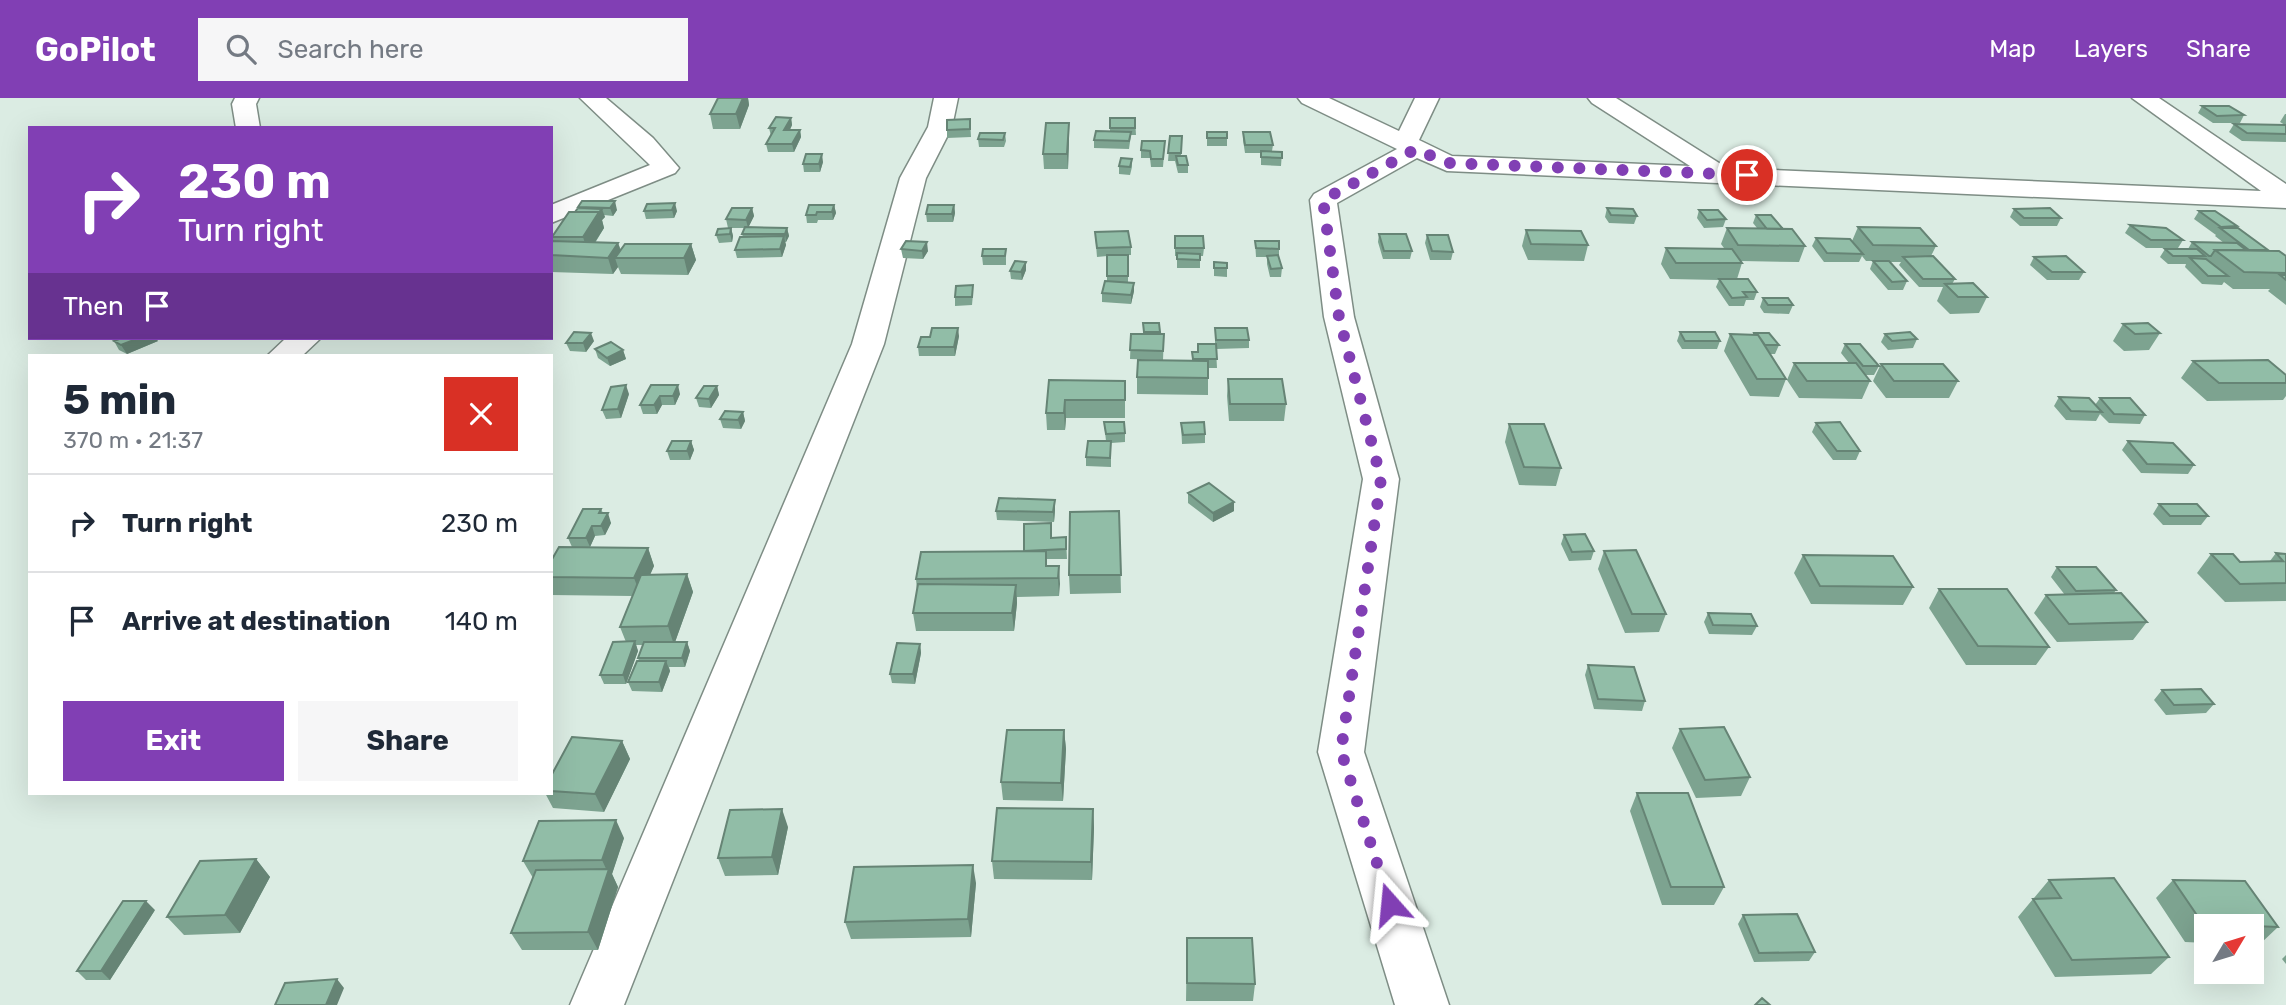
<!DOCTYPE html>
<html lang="en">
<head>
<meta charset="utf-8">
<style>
	body { margin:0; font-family:Rubik,sans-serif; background:#f6f6f7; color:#1f2937; height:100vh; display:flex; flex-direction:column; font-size:26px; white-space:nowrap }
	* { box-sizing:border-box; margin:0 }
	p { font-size:23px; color:#747a83 }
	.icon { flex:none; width:38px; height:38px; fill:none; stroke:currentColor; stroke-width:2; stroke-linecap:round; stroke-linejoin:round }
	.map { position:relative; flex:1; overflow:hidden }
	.panel { position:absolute; left:28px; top:256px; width:525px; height:441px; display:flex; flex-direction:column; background:#fff; border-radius:0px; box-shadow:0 7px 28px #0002 }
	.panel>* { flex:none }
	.top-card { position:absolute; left:28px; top:28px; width:525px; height:214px; border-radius:0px; box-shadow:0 7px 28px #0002; background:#813fb4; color:#fff; overflow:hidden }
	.needle { width:46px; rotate:52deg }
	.tools { position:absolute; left:2194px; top:816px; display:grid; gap:14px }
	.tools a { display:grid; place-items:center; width:70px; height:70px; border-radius:0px; background:#fff; box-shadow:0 7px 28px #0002; font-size:35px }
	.pin { position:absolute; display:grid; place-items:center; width:60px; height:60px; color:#fff; margin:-30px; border:4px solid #fff; border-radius:50%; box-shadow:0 2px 7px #0007 }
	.me { position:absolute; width:77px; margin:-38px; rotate:342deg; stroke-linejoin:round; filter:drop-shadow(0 0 5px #0008) }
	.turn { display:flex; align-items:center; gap:24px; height:147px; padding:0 35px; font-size:32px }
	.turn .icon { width:91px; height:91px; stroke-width:2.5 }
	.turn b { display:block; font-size:49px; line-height:60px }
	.then { display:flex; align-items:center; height:66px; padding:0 35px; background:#0003; gap:14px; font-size:26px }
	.round { display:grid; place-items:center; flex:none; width:74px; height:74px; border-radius:0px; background:#f6f6f7 }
	.summary { display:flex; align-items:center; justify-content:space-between; height:119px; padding:0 35px }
	h1 { font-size:42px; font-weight:700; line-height:52px }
	.cta { display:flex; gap:14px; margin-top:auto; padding:14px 35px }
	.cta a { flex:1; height:80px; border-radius:0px; background:#813fb4; color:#fff; font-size:28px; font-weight:700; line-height:80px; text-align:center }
	.cta a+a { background:#f6f6f7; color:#1f2937 }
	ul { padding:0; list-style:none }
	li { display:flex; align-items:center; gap:21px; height:98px; padding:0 35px; border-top:2px solid #e0e1e3 }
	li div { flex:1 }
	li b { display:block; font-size:26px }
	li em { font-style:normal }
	header { display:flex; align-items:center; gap:42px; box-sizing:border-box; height:98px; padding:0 35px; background:#813fb4; color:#fff }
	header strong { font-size:33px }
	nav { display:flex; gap:38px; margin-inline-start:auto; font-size:24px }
	.search { width:490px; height:63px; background:#f6f6f7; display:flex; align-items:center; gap:18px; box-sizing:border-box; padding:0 24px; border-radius:0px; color:#747a83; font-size:26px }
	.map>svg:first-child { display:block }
</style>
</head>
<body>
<header>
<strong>GoPilot</strong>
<div class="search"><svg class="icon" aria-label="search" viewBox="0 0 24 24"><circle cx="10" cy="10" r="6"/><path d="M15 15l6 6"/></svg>Search here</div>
<nav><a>Map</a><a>Layers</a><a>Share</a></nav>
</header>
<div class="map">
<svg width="2286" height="907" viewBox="0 0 2286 907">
	<rect width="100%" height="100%" fill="#dbece3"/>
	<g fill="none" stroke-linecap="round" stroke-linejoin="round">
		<defs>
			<path id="minor" d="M235,0H259L256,6L260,30H236L232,6Z
				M580,0H606L653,40L679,70L675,75L551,125V107L650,67Z
				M934,0H958L952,29L926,80L884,246L624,907H570L852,246L900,80L928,29Z
				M1298,0H1329L1399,33L1415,0H1439L1419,42L1452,58L1690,68L1592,5L1588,0H1616L1727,70L2261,93L2132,0H2159L2286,86V110L1447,73L1417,60L1337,105L1354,219L1399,381L1364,654L1449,907H1395L1318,654L1363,381L1324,219L1310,102L1314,96L1397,51L1302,5Z
				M286,240H321L303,257H268Z"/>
		</defs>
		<use href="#minor" stroke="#7e8d85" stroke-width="3"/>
		<use href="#minor" fill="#fff" fill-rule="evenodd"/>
	</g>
	<path fill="#7da390" d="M718,0H748L749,7L740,31H713L710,16Z
		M2202,8L2244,17L2240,25H2213L2198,15Z
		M2285,16H2286V44L2242,43L2229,34L2234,26L2285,27L2280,24Z
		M791,20L792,27L790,32H800L801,39L794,54H768L766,46L771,38L769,30Z
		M1110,20H1135L1136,37H1131L1129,51L1094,50V42L1110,34Z
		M970,21L971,39L947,40V32Z
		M1069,25V40L1068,71H1044L1043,56Z
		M1207,34H1227V48H1207Z
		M1243,34L1273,47L1272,53L1282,54L1281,68L1261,67V55H1245L1243,42Z
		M1005,35L1006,43L1004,49H979L978,41Z
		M1170,38H1182L1181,58L1188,67V75H1178L1175,63H1168Z
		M1165,43L1163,69H1151L1150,60H1141V52Z
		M1132,61V69L1130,77L1119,76V68Z
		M823,64L820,74H804L803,66Z
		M582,103L617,112L613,118L604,117L605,119L602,122L604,130L595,145H618L621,152L691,146L696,162L688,177L621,176L618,169L613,176L551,174V143H553L552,139L578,110V109Z
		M647,106L677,113L674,120L646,121L644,113Z
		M834,107L836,115L833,122H818L817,125H807L806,117Z
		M954,107L955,115L953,124H927L926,116Z
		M752,110L754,118L748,130H787L789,138L786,144H785L786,147L782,159L737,160L735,152L743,139L742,136L745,130H728L726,121Z
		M1607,110L1637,118L1634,126L1609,125L1605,119Z
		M2014,111L2061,120L2057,128H2020L2010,119Z
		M1699,112L1726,121L1723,129L1704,130L1697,120Z
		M2199,113L2237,128L2236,130L2268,152L2286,158V207L2268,193L2270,191H2233L2224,184L2222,187L2202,186L2185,169L2186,166H2168L2160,159L2165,151H2188L2192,144L2224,145L2215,138L2216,137L2194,121Z
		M1756,117L1783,131L1805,148L1799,164L1741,163L1742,165L1737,181L1757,194L1754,202H1746L1744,208H1729L1716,189L1719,182L1670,181L1661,166L1666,150H1724L1721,146L1727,130H1757L1753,125Z
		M2130,127L2183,142L2178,150H2146L2125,135Z
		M1858,129L1936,148L1931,158L1955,181L1952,186L1987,199L1979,215L1950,216L1937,203L1943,189H1919L1899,167L1901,164H1889L1907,183L1903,192H1888L1870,171L1873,163H1866L1862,158L1859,164H1824L1812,148L1816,140L1852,143Z
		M731,130L733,138L732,144L719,145L716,137Z
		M1526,132L1588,147L1584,163L1528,162L1522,148Z
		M1095,134L1131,149V157H1128V184L1134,185V193L1131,206L1102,204V195L1107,183V158L1097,159Z
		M1379,136L1412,153L1410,161H1383L1378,144Z
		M1427,137L1453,154L1451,162H1430L1425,145Z
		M1175,138L1204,150L1203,158H1200V170H1177V158H1175Z
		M1255,143L1279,151V159L1282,170L1281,179H1270L1267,166V159H1256Z
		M901,151L928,153L923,161L903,160Z
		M983,151L1006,159V167H983L982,158Z
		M2034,159L2084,174L2079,182H2047L2030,167Z
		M1214,164L1227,165V179L1214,178Z
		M1026,172L1022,182L1011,181L1010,173Z
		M973,196L972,207L955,208V199Z
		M1763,200L1793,207L1789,216L1764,215L1760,209Z
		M1143,225H1159L1160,236H1164L1163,262L1130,261L1131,236H1143Z
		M2123,226L2160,235L2149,252L2124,253L2113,243Z
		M1215,230L1249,242V250L1216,251L1217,270H1208V297L1137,296V279L1192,262V254H1197L1198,246H1215Z
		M1680,234L1720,243L1717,251H1682L1677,243Z
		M1754,235L1779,247L1775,256H1770L1786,281L1779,299L1750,298L1724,253L1730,236L1754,237Z
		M1885,236L1917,241L1913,250L1888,252L1881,244Z
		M959,238L955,258H919L918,249L930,239Z
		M114,243H158L127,256L119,252Z
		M594,243L586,254L570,253L566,245Z
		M1845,246L1879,268L1874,277H1865L1870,283L1862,301L1799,300L1787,282L1794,265H1849L1841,255Z
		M595,251L623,252L626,261L610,268L598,260Z
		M2193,263L2286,277V298L2283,302L2207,303L2181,280Z
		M1881,266L1958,283L1949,300H1886L1873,283Z
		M1228,281L1286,306L1284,323H1229L1227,298Z
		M1049,282L1125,283V320H1066L1065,332H1047L1046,315Z
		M651,287L680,296L675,307H662L657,316H643L640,307Z
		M717,288L719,297L711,310L699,309L696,300Z
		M629,296L621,320L606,321L602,312Z
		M2059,299L2095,307L2100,300L2145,317L2140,326L2109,325L2100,316L2096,323L2066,322L2054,308Z
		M743,314L745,323L741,331L723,330L720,321Z
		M1104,324L1125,335V344L1111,345V369L1086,368V359L1106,343Z
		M1181,325L1205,336V345L1182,346Z
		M1816,325L1860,353L1856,362H1833L1812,334Z
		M1509,326L1561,370L1556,388L1519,387L1505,344Z
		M691,343L694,352L690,362H670L667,353Z
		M2128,343L2194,367L2188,376L2141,375L2122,352Z
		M1188,395L1234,404V413L1213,424L1188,405Z
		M2159,406L2208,418L2201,427H2163L2153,416Z
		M601,411L603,415L611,425L605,437L595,438L590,449L648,450L654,468L650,476H687L693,494L675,544H687L690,553L685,569H669L670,573L662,594L632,593L628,584L639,563L638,560L643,547H636L638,553L626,586H604L600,577L626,544L620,529L632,498L551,497V463L572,449L568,440Z
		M1055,412L1054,424L997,422L996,413Z
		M1119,413L1121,495L1070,496L1069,477Z
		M1564,437L1594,453L1591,462L1569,463L1561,446Z
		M1066,439L1067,461H1047V468H1059V498L1017,499V505L1014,533H916L913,515L917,492L916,481L1024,453L1051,440Z
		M1604,453L1666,516L1659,534L1625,535L1598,471Z
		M2276,455L2286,456V503L2225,504L2197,475L2211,456L2240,464L2270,463Z
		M1803,457L1913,489L1903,507L1811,506L1794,475Z
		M2057,469L2116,492L2114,495L2147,524L2133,542L2057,544L2034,515L2046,497H2065L2051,479Z
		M1939,491L2049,549L2036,567H1966L1929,510Z
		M1708,515L1757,528L1752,537L1709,536L1704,524Z
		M920,546L921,555L915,586L892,585L890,576Z
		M1588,567L1645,603L1642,613L1594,611L1585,577Z
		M2162,592L2214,606L2206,615L2166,617L2154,602Z
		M1680,631L1750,679L1741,698L1696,700L1672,650Z
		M1064,632L1066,651L1063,703L1003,702L1001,684Z
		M622,643L630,661L604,714L553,710L545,695H551V678Z
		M1637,695L1724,789L1714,807H1662L1630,713Z
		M1093,711L1094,730L1092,782L994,781L992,763Z
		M788,729L778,777L725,778L718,760Z
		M624,740L612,776L618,789L598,852H522L511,835L533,780L523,763Z
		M256,761L270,779L240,835L184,837L167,819Z
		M2049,782L2169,859L2151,876L2055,879L2018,819L2033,801H2035L2034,800Z
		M2173,782L2278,829L2259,847L2252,846V828H2207V845L2185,844L2156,800Z
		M976,785L971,839L851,841L845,824Z
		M155,812L110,882H86L77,873Z
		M1743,817L1815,854L1809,863L1754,864L1738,826Z
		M1187,840L1255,886L1253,903H1186Z
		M2286,857V866L2282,861Z"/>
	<path fill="#668475" d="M743,0H748L749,7L740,31L736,16Z
		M791,20L792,27L786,39L784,32Z
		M1069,25V40L1068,71L1067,56Z
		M800,32L801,39L794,54L792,46Z
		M822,56L823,64L820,74L819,66Z
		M615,103L617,112L613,118L610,110Z
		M675,105L677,113L674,120L672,112Z
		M834,107L836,115L833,122L832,114Z
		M954,107L955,115L953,124L952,116Z
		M752,110L754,118L748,130L746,122Z
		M602,111L605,119L602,122L604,130L588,155L583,139Z
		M731,130L733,138L732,144L730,136Z
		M787,130L789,138L786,144L785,136Z
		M784,138L786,147L782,159L780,151Z
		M927,144L928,153L923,161L922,153Z
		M618,145L623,160H615L618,169L613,176L608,160Z
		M691,146L696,162L688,177L684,160Z
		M1026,164V172L1022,182L1021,174Z
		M1134,185V193L1131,206V197Z
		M958,230L959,238L955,258L954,249Z
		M591,235L594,243L586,254L583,245Z
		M139,240H156L158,243L127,256L121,247Z
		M623,252L626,261L610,268L607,260Z
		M626,287L629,296L621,320L618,311Z
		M678,287L680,296L675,307L673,298Z
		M717,288L719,297L711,310L709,301Z
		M660,298L662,307L657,316L654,307Z
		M1065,302L1066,320L1065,332L1064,315Z
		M743,314L745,323L741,331L738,322Z
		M691,343L694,352L690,362L687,353Z
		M1055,402V412L1054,424L1053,414Z
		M1234,404V413L1213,424V415Z
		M608,415L611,425L605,437L601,428Z
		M592,428L595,438L590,449L586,440Z
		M648,450L654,468L641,498L634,480Z
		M1059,468L1060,486L1059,498L1058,480Z
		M687,476L693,494L674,547L668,528Z
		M1016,487L1017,505L1014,533L1012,515Z
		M635,543L638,553L626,586L623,577Z
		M687,544L690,553L685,569L682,560Z
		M920,546L921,555L915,586L913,576Z
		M666,563L670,573L662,594L659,584Z
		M1064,632L1066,651L1063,703L1061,685Z
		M622,643L630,661L604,714L595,696Z
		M782,711L788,729L778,777L772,759Z
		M1093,711L1094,730L1092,782L1091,764Z
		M616,722L624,740L612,776L618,789L598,852L588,834L608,775L602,762Z
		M256,761L270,779L240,835L225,817Z
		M973,767L976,785L971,839L968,821Z
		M146,803L155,812L110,882L101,873Z
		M337,881L344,890L337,907H326Z"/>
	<path fill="#91bda7" stroke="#668475" stroke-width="2" d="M718,0H743L736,16H710Z
		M2202,8H2229L2244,17L2217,18Z
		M776,19L791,20L784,32H800L792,46H766L775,30H769Z
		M1110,20H1135V30H1110Z
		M970,21V31L947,32V22Z
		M1046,25H1069L1067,56H1043Z
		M2234,26L2286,27V36L2247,35Z
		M1096,33L1131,34L1129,43L1094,42Z
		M1207,34H1227V40H1207Z
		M1243,34H1270L1273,47H1245Z
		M980,35H1005L1003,42L978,41Z
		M1170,38H1182L1181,55H1168Z
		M1142,43H1165L1163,61H1151L1150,53L1141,52Z
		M1261,53L1282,54V60L1261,59Z
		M806,56H822L819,66H803Z
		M1176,58H1186L1188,67H1178Z
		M1121,60L1132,61L1130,69L1119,68Z
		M582,103H615L610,110L578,109Z
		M675,105L672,112L644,113L647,106Z
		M809,107H834L832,114H817L816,117H806Z
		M928,107H954L952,116H926Z
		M578,110L602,111L597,117L599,114H575Z
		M732,110H752L746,122L726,121Z
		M1607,110L1633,111L1637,118L1611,117Z
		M2050,110L2061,120H2024L2014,111Z
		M1699,112H1718L1726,121L1707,122Z
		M2199,113H2215L2237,128L2221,129Z
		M569,114H599L583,139H552Z
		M1756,117H1771L1783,131H1767Z
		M2130,127L2166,130L2183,142H2151Z
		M745,129L787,130L785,136H742Z
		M1858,129L1920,130L1936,148L1873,147Z
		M731,130L730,136L716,137L718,131Z
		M1727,130L1792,131L1805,148L1738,147Z
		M2220,130H2238L2268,152H2249Z
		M1526,132L1581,133L1588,147L1531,146Z
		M1128,133L1131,149L1097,150L1095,134Z
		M1379,136H1406L1412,153H1384Z
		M1427,137H1448L1453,154L1432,153Z
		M784,138L780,151L735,152L740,139Z
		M1175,138H1203L1204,150H1175Z
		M1816,140L1850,141L1863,156L1827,155Z
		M551,143L618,145L608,160L551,157Z
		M906,143L927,144L922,153L901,151Z
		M1255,143H1279V151L1256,150Z
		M2192,144L2237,145L2246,152H2215L2211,158H2209Z
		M625,146H691L684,160H615Z
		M1666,150L1732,151L1742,165H1676Z
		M983,151H1006L1005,158H982Z
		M2165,151H2197L2205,158H2173Z
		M2215,152L2279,153L2286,158V175L2244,174Z
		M1177,155L1200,156V162L1177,161Z
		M1107,157H1128V178H1107Z
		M1278,157L1282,170L1271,171L1267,158Z
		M1933,158L1955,181H1923L1903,159Z
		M2066,158L2084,174H2052L2034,159Z
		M2190,160L2206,161L2228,178H2208Z
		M1015,163L1026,164L1021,174L1010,173Z
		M1873,163H1889L1907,183L1892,184Z
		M1214,164L1227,165V170H1214Z
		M2280,177H2286V182Z
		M1719,181H1748L1757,194H1743L1747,199L1732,200Z
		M1105,183L1134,185L1131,197L1102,195Z
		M1973,185L1987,199H1958L1945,186Z
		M973,187L972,199H955L956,188Z
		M1763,200H1788L1793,207H1768Z
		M1143,225H1159L1160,234H1144Z
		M2148,225L2160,235L2135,236L2123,226Z
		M932,230H958L954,249H918L921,239H930Z
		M1215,230H1247L1249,242H1216Z
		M574,234L591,235L583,245H566Z
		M1680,234H1715L1720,243H1685Z
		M1910,234L1917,241L1892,243L1885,236Z
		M1754,235H1769L1779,247H1765L1758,237H1755Z
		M1131,236H1164L1163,253L1130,252Z
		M1730,236L1758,237L1786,281H1757Z
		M122,240H139L121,247L114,243Z
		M611,244L623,252L607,260L595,251Z
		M1198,246H1216L1217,261H1193L1192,254H1198Z
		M1845,246H1860L1879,268H1863Z
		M1138,262L1208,263V280L1137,279Z
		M2268,262L2286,277V285H2219L2193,263Z
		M1794,265H1856L1870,283H1807Z
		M1881,266H1943L1958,283H1894Z
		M1228,281H1282L1286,306H1230Z
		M1049,282L1125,283V302H1065L1064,315H1046Z
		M626,287L618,311L602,312L611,289Z
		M651,287H678L673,298H660L654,307H640Z
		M704,288H717L709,301L696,300Z
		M2059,299L2089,300L2102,314L2071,313Z
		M2100,300H2130L2145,317L2114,316Z
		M725,313L743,314L738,322L720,321Z
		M1104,324H1124L1125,335L1106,336Z
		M1204,324L1205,336L1183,337L1181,325Z
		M1840,324L1860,353H1837L1816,325Z
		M1509,326H1544L1561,370L1524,369Z
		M672,343H691L687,353H667Z
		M1088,343H1111L1110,360L1086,359Z
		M2128,343L2173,345L2194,367L2147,366Z
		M1209,385L1234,404L1213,415L1188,395Z
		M999,400L1055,402L1053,414L996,413Z
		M2159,406H2197L2208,418H2170Z
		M583,411H601L599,415H608L601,428H592L586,440H568Z
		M1119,413L1121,477H1069L1070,414Z
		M1051,425V440L1066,439V451L1024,453V426Z
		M1585,436L1594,453L1572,454L1564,437Z
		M559,449L648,450L634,480L551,479V463Z
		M1636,452L1666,516H1632L1604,453Z
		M1046,453V468H1059L1058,480L916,481L921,454Z
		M2276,455L2286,456V485L2240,486L2211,456H2233L2240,464L2283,463Z
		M1803,457L1893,458L1913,489L1820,488Z
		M2057,469H2096L2116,492L2076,493Z
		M687,476L668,528L620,529L641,477Z
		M918,486L1016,487L1012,515H913Z
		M1939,491H2007L2049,549L1978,548Z
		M2121,495L2147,524L2069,526L2046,497Z
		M1708,515L1751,516L1757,528L1713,527Z
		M635,543L623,577H600L613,544Z
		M644,544H687L682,560H638Z
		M897,545L920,546L913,576H890Z
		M637,563H666L659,584H628Z
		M1588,567L1634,569L1645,603L1598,601Z
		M2201,591L2214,606L2174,607L2162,592Z
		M1724,629L1750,679L1705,682L1680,631Z
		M1007,632H1064L1061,685L1001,684Z
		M572,639L622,643L595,696L551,693V678Z
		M1637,695H1688L1724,789H1671Z
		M997,710L1093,711L1091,764L992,763Z
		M782,711L772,759L718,760L730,712Z
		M616,722L602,762L523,763L539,723Z
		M256,761L225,817L167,819L200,763Z
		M973,767L968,821L845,824L854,769Z
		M609,771L588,834L511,835L536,772Z
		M2114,780L2169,859L2072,862L2033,801L2061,800L2049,782Z
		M2173,782L2245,783L2278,829L2203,826Z
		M123,803H146L101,873H77Z
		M1797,816L1815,854L1759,855L1743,817Z
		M1187,840H1252L1255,886L1187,885Z
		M337,881L326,907H275L285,885Z
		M1762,900L1770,907H1755Z"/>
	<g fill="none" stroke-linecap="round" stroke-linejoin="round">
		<path stroke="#813fb4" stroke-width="12" stroke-dasharray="0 21.6" d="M1390,806L1341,653L1381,381L1339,219L1323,102L1416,51L1447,65L1747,77"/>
	</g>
</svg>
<div class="tools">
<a><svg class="needle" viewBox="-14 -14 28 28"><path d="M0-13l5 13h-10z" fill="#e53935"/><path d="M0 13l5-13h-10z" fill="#747a83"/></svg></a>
</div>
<div class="pin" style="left:1747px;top:77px;background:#d93025"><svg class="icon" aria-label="arrive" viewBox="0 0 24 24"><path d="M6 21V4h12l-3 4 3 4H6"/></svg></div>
<svg class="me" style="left:1390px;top:806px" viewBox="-20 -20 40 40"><path d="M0-17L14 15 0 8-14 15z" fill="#813fb4" stroke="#fff" stroke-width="4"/></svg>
<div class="top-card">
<div class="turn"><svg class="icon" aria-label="right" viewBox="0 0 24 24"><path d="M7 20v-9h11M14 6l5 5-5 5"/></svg><div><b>230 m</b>Turn right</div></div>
<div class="then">Then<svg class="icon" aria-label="arrive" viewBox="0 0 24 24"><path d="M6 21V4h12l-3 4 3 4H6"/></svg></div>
</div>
<section class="panel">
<div class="summary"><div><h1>5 min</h1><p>370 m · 21:37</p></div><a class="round" style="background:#d93025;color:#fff"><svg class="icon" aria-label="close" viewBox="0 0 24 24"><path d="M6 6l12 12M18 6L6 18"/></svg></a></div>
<ul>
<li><svg class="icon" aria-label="right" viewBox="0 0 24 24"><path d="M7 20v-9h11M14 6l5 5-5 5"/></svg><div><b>Turn right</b></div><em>230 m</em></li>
<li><svg class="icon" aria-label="arrive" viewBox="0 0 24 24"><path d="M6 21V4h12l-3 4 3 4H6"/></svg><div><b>Arrive at destination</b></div><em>140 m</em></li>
</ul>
<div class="cta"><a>Exit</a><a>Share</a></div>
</section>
</div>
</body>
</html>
